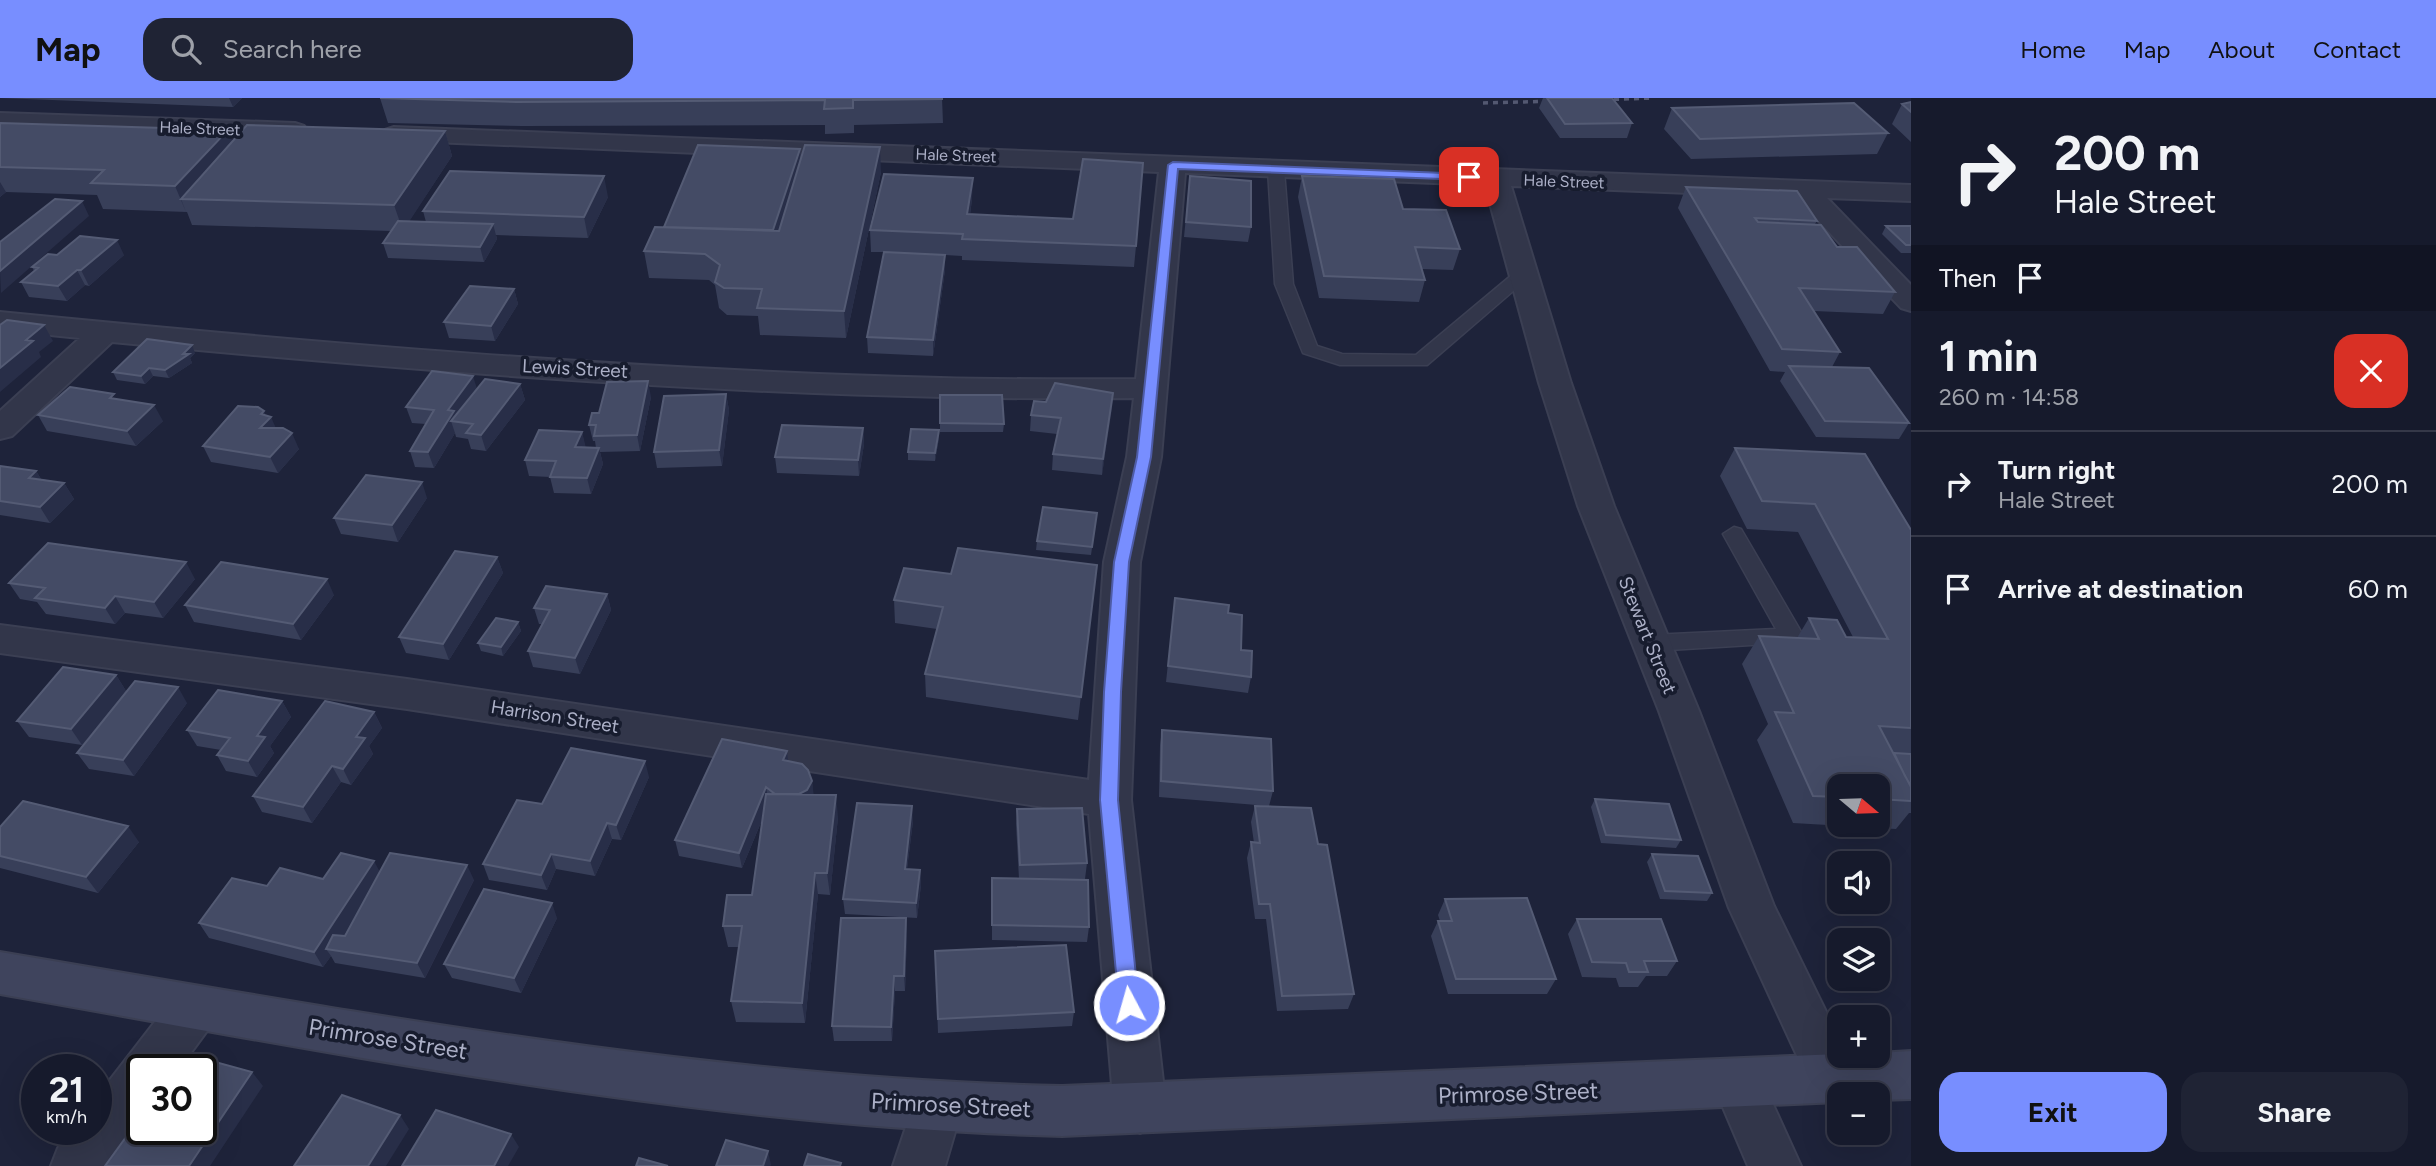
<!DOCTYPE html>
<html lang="en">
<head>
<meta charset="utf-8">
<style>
	body { margin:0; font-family:Figtree,sans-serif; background:#1f2334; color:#f1f3f6; height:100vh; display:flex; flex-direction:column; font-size:26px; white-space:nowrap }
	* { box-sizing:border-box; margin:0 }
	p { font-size:23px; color:#9ea1a9 }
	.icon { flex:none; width:38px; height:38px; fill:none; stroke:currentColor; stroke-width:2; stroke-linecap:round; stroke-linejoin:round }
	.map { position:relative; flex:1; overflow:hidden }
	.panel { display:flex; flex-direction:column; background:#161a2c; width:525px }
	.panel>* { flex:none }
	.top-card { background:#161a2c; color:#f1f3f6; overflow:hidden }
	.needle { width:46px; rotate:109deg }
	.buttons { position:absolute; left:1827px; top:676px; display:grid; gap:14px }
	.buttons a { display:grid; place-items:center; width:63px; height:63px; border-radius:14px; background:#161a2c; box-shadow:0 7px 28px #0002,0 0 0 2px #353848; font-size:35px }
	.speed { position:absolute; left:21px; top:956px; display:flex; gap:14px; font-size:35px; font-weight:700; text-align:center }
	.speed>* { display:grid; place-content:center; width:91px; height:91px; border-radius:50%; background:#161a2c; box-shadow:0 7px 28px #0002,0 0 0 2px #353848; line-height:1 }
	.speed small { font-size:18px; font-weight:400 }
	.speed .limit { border:4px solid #111; border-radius:10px; background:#fff; color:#111 }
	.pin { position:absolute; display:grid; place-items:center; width:60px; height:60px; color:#fff; margin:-30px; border-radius:14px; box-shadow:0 4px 10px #0006 }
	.me { position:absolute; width:77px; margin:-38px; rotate:354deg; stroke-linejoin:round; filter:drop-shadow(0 0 5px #0008) }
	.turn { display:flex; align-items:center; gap:24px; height:147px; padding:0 28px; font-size:32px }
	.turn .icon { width:91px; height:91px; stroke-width:2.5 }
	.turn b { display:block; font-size:49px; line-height:60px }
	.then { display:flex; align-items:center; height:66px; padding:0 28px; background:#0003; gap:14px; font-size:26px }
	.round { display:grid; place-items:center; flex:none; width:74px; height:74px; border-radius:21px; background:#1f2334 }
	.summary { display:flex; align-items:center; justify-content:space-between; height:119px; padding:0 28px }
	h1 { font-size:42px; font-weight:700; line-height:52px }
	.button { display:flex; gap:14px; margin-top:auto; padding:14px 28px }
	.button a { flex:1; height:80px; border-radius:21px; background:#788eff; color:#111; font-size:28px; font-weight:700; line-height:80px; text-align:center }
	.button a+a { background:#1f2334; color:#f1f3f6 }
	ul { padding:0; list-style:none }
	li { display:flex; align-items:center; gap:21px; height:105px; padding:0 28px; border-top:2px solid #353848 }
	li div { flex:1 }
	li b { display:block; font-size:26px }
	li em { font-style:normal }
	header { display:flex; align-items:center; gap:42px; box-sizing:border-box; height:98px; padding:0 35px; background:#788eff; color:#111 }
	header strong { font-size:33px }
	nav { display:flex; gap:38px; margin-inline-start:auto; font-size:24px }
	.search { width:490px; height:63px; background:#1f2334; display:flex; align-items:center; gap:18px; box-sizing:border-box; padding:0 24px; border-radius:21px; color:#9ea1a9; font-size:26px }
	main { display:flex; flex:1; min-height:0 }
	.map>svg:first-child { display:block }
</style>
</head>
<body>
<header>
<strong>Map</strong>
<div class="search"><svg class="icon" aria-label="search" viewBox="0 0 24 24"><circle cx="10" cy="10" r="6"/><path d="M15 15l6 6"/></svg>Search here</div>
<nav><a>Home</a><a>Map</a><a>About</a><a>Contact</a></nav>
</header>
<main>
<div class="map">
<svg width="1911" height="1068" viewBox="0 0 1911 1068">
	<rect width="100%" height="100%" fill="#1e233a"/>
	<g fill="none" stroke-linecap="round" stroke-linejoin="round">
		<defs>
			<path id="service" d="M1276,67L1284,72L1293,186L1317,248L1342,256L1416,257L1519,171H1531L1534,175L1427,267H1340L1303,255L1275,186L1268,72Z
				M1734,429L1741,431L1800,532L1803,538L1800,544L1652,553L1644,551L1641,545L1644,539L1652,537L1776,531L1723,436Z"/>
			<path id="minor" d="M0,15L295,25L304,28L308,33L304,38L295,41L0,29Z
				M394,29L1911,87V103L1827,100L1911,187V213L1901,210L1796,99L1511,88L1571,285L1614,408L1699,613L1774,808L1839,940V957H1848L1859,982L1853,996H1839V1004L1834,1006L1816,999L1729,810L1659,613L1578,408L1539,285L1485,87L1185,75L1161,359L1140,464L1131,702L1166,1010L1158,1027L1140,1035L1122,1027L1114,1010L1089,716L407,611L0,555V527L407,581L1089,682L1104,464L1127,359L1134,300C1070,300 1006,301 943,299C666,293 388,270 112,244L12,338L0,341V313L80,240L0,232V214C313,245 627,272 941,280C1006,282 1071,281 1136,281L1159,74L385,42L381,37L385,32Z
				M195,888L212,894L219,910L212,926L179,971H142V1022L109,1068H51L58,1050L73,1031H96V1000L178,894Z
				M1738,962L1756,969L1801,1068H1748L1713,986L1720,969Z
				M936,985L954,993L962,1010L945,1068H893L918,993Z"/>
			<path id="secondary" d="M0,854C351,913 705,980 1062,988L1839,956L1878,957V955L1911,953V1001L1878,1002V996H1839V1004L1062,1038C705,1029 351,958 0,896Z"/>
		</defs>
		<use href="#service" stroke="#3b3f53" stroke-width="3"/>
		<use href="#minor" stroke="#3b3f53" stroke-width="4"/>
		<use href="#secondary" stroke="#3b3f53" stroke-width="4"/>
		<use href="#service" fill="#32364a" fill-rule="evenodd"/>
		<use href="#minor" fill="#32364a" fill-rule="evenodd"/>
		<use href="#secondary" fill="#3f445d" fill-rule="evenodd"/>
		<path stroke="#535871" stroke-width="3.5" stroke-dasharray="5 5" stroke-linecap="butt" d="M1594,2L1653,0
			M1483,5L1562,3"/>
	</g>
	<path fill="#383f59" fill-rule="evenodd" d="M0,0H242L233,9Z
		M380,0H942L943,25L854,27V35L825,36V27L522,28L388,25Z
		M1543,0H1612L1632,25L1627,40H1560L1539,10Z
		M1911,4V44L1892,26L1902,6Z
		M1672,10L1888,35L1877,56L1691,61L1664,31Z
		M0,25L228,32L232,44L445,33L452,58L409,123L426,124L423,113L608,99L588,140L496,137L497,141L484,164L388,160L383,145L391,133L192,127L187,114L103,111L97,97L6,94L0,99Z
		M800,51L801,62L881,74L846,240L760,237L758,218L727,217L719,210L715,187L709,182L649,180L644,153L664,129Z
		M1190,78L1251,129L1248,144L1184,139Z
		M1302,78L1403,111L1460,151L1453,172L1422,171L1425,182L1419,204L1319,200L1298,99Z
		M1686,89L1817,123L1815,126L1837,149L1895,194L1883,216L1814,213L1840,254L1832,269L1909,325L1899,341L1816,339L1780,283L1785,274L1770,273L1678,110Z
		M972,101L970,117L1136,148L1134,169L962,162V158L945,157V172L933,258L868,255L867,239L884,154H871L870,132Z
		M1886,128H1911V155H1901L1882,136Z
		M57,157H124L89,188L85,187L67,203L29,199L21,184L34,173L32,169Z
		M514,191L518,206L495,243L449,240L444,224Z
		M195,255L190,260L192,265L169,280L153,278L145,286L117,282L113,274Z
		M520,286L525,302L486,353L471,351L468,341L456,339L455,335L434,370L415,369L410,353L426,326L412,325L406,309L477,291Z
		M1113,295L1102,377L1052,372L1053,356L1057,336L1030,333L1031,317L1046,304Z
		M726,296L729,312L722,368L657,370L654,354Z
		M940,297L1004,326L1003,334H940Z
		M651,299L640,353L600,354L603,366L591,396L554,395L550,379L529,378L525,362L582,334L585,349L596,350L595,343H593L589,327L599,315Z
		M38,317L163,323L136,348L47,333Z
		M267,318L276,330L299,351L278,375L211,364L203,348Z
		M863,330L864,346L859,378L777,375L775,359Z
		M939,332V340L935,363L908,362V354Z
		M1735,350L1911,432V715H1909L1896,731L1793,725L1757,642L1768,626L1742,566L1759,538L1797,540L1809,520L1846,539H1853L1798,434L1747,431L1720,378ZM1839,688H1878V726H1839Z
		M0,368L36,373L41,381L64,385L74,401L50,425L0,417Z
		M427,400L398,444L341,436L334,420Z
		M1097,415L1091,457L1036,452L1037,443Z
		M497,459L503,475L449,562L406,555L399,539Z
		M1097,467L1078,622L926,599L925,576L937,531L895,525L894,502Z
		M195,481L163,520L125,515L115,526L46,516L37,504L20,501L9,485Z
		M607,496L611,512L580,576L533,569L528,553L542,526H539L534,510Z
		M334,497L301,542L194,524L185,507Z
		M1175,500L1228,515L1241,552L1251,579L1248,595L1166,584Z
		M518,524L521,533L503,558L481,553L478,545Z
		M116,577L126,593L82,647L29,639L17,623Z
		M282,603L291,619L270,648L274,655L257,679L226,673L217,657L221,652L197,648L187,632Z
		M187,605L134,678L89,671L77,655Z
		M374,614L382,630L369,648L373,656L351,687L341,684L312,725L262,714L253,698Z
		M1162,632L1273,693L1269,708L1159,699L1160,647Z
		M787,653L788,663L812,683L813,697L838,719L830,797L818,796L805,925L736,924L731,903L739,849H728L723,828L752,797L762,722L742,770L679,758L675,742Z
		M649,679L621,742L612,741L595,778L556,771L547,792L489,782L483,766L542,706Z
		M1595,701L1681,742L1676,750L1601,745L1591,709Z
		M1255,708L1318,746L1354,896L1348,911L1277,913L1266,821H1255L1247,760L1251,744L1254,745L1251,724Z
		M1017,711L1087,765L1085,781H1053L1089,829L1087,844L992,842V780L1019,781L1016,726Z
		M913,723L907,771L920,772L921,787L917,820L845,816L843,801Z
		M0,729L139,744L98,795L0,770Z
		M1652,756L1712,795L1707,803L1660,801L1647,764Z
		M380,773L474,782L425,880L335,865L331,858L323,869L209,840L199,825L267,788Z
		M1445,801L1556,881L1547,896H1448L1431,838L1438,823H1440L1438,817Z
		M557,820L521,895L452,880L444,866Z
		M906,820L907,835L905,893H895L892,943H834L832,928Z
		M1577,821L1677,863L1667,878H1646L1638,889H1619L1616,880L1582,879L1568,836Z
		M935,853L1074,914L1072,928L938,935Z"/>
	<path fill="#282e48" d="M229,0H242L233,9Z
		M228,32L238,57L181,101L186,114L175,88Z
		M445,33L452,58L403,133L394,107Z
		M880,49L881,74L846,240L844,213Z
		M800,51L801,72L776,153L773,132Z
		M604,78L608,99L588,140L584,119Z
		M973,80L972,101L967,138V116Z
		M0,84L6,94L0,99Z
		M82,103L89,118L1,195L0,173Z
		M493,126L497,141L484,164L480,149Z
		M117,142L124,157L89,188L81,172Z
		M945,157V172L933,258V242Z
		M77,172L85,187L67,203L58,188Z
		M514,191L518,206L495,243L491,228Z
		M44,227L53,243L39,254L41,259L0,294V270L26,242Z
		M192,247L195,255L190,260L192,265L169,280L165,272Z
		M149,270L153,278L145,286L141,278Z
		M473,278L478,294L451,323L455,335L434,370L428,354L448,312Z
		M648,283L651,299L640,353L637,337Z
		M520,286L525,302L486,353L481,337Z
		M1113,295L1112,311L1102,377L1103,361Z
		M726,296L729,312L722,368L719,352Z
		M154,307L163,323L136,348L127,333Z
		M264,313L268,322L271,319L278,335L260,330L261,316Z
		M863,330L864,346L859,378L858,362Z
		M939,332V340L935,363V355Z
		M582,334L586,350L575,349Z
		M292,335L299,351L278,375L270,359Z
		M599,350L603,366L591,396L587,380Z
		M36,373L46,389L29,380Z
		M422,384L427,400L398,444L392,427Z
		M64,385L74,401L50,425L40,409Z
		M497,459L503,475L449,562L443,546Z
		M186,464L195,481L163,520L154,504Z
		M327,481L334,497L301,542L293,526Z
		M607,496L611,512L580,576L575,560Z
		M115,498L125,515L115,526L105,510Z
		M518,524L521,533L503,558L501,549Z
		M116,577L126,593L82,647L71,631Z
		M178,589L187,605L134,678L123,662Z
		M282,603L291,619L270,648L274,655L257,679L248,663L257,638Z
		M374,614L382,630L369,648L373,656L351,687L343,671L356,639Z
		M787,653L789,669L783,662Z
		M645,663L649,679L621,742L616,727Z
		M332,668L341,684L312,725L303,709Z
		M812,683L814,699H794Z
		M766,689L769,705L742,770L739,755Z
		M836,697L838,719L830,797L827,775Z
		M912,708L913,723L905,786V771Z
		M607,725L612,741L595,778L590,763Z
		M128,728L139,744L98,795L86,779Z
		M551,756L556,771L547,792L541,777Z
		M374,763L382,778L335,852L326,851L331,858L323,869L314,854Z
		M467,767L474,782L425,880L417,865Z
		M920,772L921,787L917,820L916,805Z
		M815,775L818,796L805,925L802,905Z
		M552,805L557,820L521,895L514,880Z
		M906,820L907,835L905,893L904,878Z
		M894,878L895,893L892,943L891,929Z
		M252,974L263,988L210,1068H189Z
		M400,1017L409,1031L386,1068H368Z
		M511,1036L519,1049L508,1068H494Z
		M768,1053L771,1067L770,1068H762Z"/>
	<path fill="#444b65" stroke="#545b74" stroke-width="2" d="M380,0H942V1L853,2V10L824,11L825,2L516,4Z
		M1547,0H1612L1632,25L1565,26Z
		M1911,4V14L1902,6Z
		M1854,5L1888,35L1700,41L1672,10Z
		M0,25L228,32L175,88L91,85L104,72L0,69Z
		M247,27L445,33L394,107L181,101Z
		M698,47L800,51L773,132L664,129Z
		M805,47L880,49L844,213L757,210L762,191L724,190L715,184L720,167L705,156L644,153L655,129L779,133Z
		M1083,61L1143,65L1136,148L962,141L963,136L870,132L884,76L973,80L967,116L1073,121Z
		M450,73L604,78L584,119L423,113Z
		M1190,78L1251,83V129L1186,124Z
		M1302,78L1394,81L1403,111L1446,112L1460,151L1415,149L1425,182L1324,178Z
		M1686,89L1797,93L1817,123L1755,120L1758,124L1821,127L1837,149H1857L1895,194L1799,190L1840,254L1782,251Z
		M55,101L82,103L0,173V144Z
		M398,123L493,126L480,149L383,145Z
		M1886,128H1911V147H1906Z
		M80,138L117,142L81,172H77L58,188L21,184L38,170L32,169L48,156L57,157Z
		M884,154L945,157L933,242L867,239Z
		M470,188L514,191L491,228L444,224Z
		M7,222L44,227L26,242L33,243L0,270V227Z
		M147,241L192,247L183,256H189L165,272L149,270L141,278L113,274Z
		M1789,268L1869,270L1909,325L1825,323Z
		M432,273L473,278L448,312L454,313L428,354L410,353L434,312L406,309Z
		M485,281L520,286L481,337L466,335L473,326L451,323Z
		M648,283L637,337L594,338L596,327H589L592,315H599L607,284Z
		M1055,285L1113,295L1103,361L1053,356L1061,320L1031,317L1034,303L1046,304Z
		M70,289L114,296L110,300L154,307L127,333L38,317Z
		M726,296L719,352L654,354L664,298Z
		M940,297H1002L1004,326L940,325Z
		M238,308L258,309L264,313L261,316L271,319L260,330H283L292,335L270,359L203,348Z
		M782,327L863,330L858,362L775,359Z
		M911,331L939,332L935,355L908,354Z
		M539,332L582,334L575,349L599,350L587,380L550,379L556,363L525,362Z
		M1735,350L1865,356L1911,432V630L1879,628L1911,689V703L1878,701V688H1839V699L1813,698L1775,614L1794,615L1759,538L1819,541L1809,520L1837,522L1846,539L1888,541L1815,406L1762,403Z
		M0,368L36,373L29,380L64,385L40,409L0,403Z
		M366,377L422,384L392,427L334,420Z
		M1043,409L1097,415L1092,449L1037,443Z
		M48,445L186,464L154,504L115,498L105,510L35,500L45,490L9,485Z
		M958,450L1097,467L1081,599L925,576L943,509L894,502L904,470L951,476Z
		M455,453L497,459L443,546L399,539Z
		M221,464L327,481L293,526L185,507Z
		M546,488L607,496L575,560L528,553L550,512L534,510Z
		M1175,500L1229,507L1228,515L1242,517L1241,552L1252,553L1251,579L1168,568Z
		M496,520L518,524L501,549L478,545Z
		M63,569L116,577L71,631L17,623Z
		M135,583L178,589L123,662L77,655Z
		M218,592L282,603L257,638L265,639L248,663L217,657L230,640L187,632Z
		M325,603L374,614L356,639L365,640L343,671L332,668L303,709L253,698Z
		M1162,632L1271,641L1273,693L1161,683Z
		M722,641L787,653L783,662L802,666L808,672L812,683L807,692L799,696H775L766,689L739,755L675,742Z
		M571,650L645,663L616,727L607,725L590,763L551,756L541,777L483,766L517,702L542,706Z
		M1894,655L1911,656V688L1905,678Z
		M766,696L836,697L827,775H815L802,905L731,903L742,828H723L727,797H752Z
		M1595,701L1669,706L1681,742L1606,737Z
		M23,703L128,728L86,779L0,758V729Z
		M857,705L912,708L905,771L920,772L916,805L843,801Z
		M1255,708L1311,710L1318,746L1327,747L1354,896L1282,898L1270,806H1259L1251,744L1260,745Z
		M1082,710L1087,765L1020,767L1017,711Z
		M341,755L374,763L314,854L199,825L232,780L267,788L280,770L323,781Z
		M390,755L467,767L417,865L326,851L333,837L345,838Z
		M1652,756L1698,758L1712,795L1665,793Z
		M992,780L1088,782L1089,829L992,827Z
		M484,791L552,805L514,880L444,866Z
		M1527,800L1556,881H1456L1438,823H1452L1445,801Z
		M841,820H906L904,878H894L891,929L832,928Z
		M1577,821H1661L1677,863H1644L1648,874H1629L1626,865L1592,864Z
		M1066,847L1074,914L938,921L935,853Z
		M186,956L252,974L189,1068H105L142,1017V1031H201V971H174Z
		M342,997L400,1017L368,1068H294Z
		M436,1012L511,1036L494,1068H402Z
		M726,1042L768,1053L763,1068H716Z
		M808,1056L841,1065L840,1068H804Z
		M639,1060L668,1068H636Z"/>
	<path fill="#788eff" stroke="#4e5ca6" stroke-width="2" d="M1173,64L1469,76L1474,79L1469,82L1178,71L1151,359L1129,464L1121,594L1118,702L1139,907L1136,914L1129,916L1122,914L1119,907L1100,702L1104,594L1114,464L1137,359L1168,67Z"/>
	<g text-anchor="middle" stroke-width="7" stroke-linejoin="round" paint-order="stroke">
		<g font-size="16" fill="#acb0c7" stroke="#171c2e">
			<text transform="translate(200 30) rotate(2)" y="6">Hale Street</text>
			<text transform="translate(956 57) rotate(2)" y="6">Hale Street</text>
			<text transform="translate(1564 83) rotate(2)" y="6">Hale Street</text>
		</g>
		<g font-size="19" fill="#acb0c7" stroke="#171c2e">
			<text transform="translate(575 270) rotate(3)" y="7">Lewis Street</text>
			<text transform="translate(1648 537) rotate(68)" y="7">Stewart Street</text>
			<text transform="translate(555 618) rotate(9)" y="7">Harrison Street</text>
		</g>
		<g font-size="23" fill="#acb0c7" stroke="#171c2e">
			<text transform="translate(388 941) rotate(9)" y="8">Primrose Street</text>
			<text transform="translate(1518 995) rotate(-2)" y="8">Primrose Street</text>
			<text transform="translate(951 1007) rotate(3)" y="8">Primrose Street</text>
		</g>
	</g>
</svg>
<div class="buttons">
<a><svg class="needle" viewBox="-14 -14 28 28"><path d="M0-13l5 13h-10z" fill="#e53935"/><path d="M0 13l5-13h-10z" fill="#9ea1a9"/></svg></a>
<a><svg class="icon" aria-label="sound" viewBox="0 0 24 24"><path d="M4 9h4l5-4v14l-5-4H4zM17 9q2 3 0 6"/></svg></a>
<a><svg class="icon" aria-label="layers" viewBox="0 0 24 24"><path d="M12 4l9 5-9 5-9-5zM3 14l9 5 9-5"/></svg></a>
<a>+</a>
<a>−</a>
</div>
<div class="speed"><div>21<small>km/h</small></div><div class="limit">30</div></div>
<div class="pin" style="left:1469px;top:79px;background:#d93025"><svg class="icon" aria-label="arrive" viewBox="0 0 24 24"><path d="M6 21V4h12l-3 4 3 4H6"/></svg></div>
<svg class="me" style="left:1129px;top:907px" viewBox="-20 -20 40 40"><circle r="17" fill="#788eff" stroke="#fff" stroke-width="3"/><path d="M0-11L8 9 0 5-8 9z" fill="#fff"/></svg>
</div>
<section class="panel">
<div class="top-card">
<div class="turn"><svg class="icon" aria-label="right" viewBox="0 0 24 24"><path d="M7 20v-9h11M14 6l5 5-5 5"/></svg><div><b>200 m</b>Hale Street</div></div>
<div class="then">Then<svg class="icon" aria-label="arrive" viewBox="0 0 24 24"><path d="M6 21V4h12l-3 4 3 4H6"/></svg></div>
</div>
<div class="summary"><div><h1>1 min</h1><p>260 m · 14:58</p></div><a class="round" style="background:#d93025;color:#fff"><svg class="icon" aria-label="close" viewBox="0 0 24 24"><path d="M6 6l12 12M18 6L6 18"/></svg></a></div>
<ul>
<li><svg class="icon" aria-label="right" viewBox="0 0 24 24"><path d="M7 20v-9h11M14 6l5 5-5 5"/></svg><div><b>Turn right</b><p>Hale Street</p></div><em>200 m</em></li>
<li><svg class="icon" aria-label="arrive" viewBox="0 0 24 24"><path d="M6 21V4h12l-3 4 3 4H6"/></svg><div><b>Arrive at destination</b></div><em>60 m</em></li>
</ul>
<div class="button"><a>Exit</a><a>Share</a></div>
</section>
</main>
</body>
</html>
